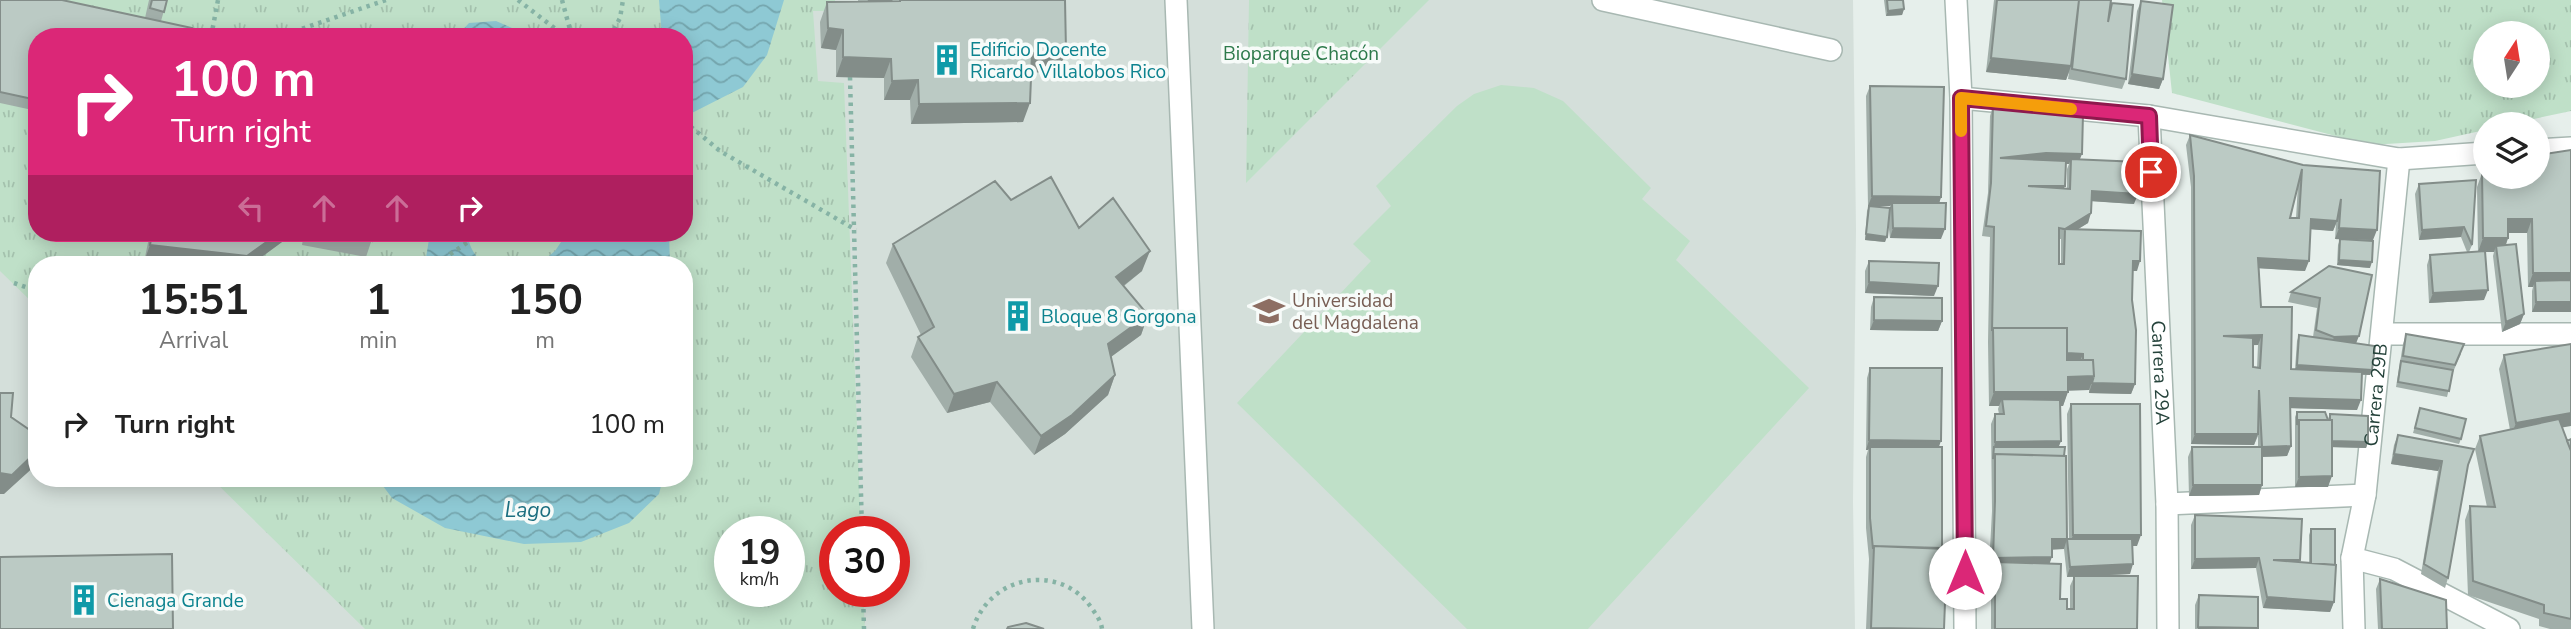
<!DOCTYPE html>
<html lang="en">
<head>
<meta charset="utf-8">
<style>
	body { margin:0; font-family:"Nunito Sans",sans-serif; background:#f6f6f6; color:#222; height:100vh; display:flex; flex-direction:column; font-size:26px; white-space:nowrap }
	* { box-sizing:border-box; margin:0 }
	p { font-size:23px; color:#767676 }
	.icon { flex:none; width:38px; height:38px; fill:none; stroke:currentColor; stroke-width:2; stroke-linecap:round; stroke-linejoin:round }
	.map { position:relative; flex:1; overflow:hidden }
	.panel { position:absolute; left:28px; top:256px; width:665px; height:231px; display:flex; flex-direction:column; background:#fff; border-radius:28px; box-shadow:0 4px 18px #0003 }
	.panel>* { flex:none }
	.hud { position:absolute; left:28px; top:28px; width:665px; height:214px; border-radius:28px; box-shadow:0 4px 18px #0003; background:#db2777; color:#fff; overflow:hidden }
	.needle { width:46px; rotate:12deg }
	.tools { position:absolute; left:2473px; top:21px; display:grid; gap:14px }
	.tools a { display:grid; place-items:center; width:77px; height:77px; border-radius:50%; background:#fff; box-shadow:0 4px 18px #0003; font-size:35px }
	.speed { position:absolute; left:714px; top:516px; display:flex; gap:14px; font-size:35px; font-weight:700; text-align:center }
	.speed>* { display:grid; place-content:center; width:91px; height:91px; border-radius:50%; background:#fff; box-shadow:0 4px 18px #0003; line-height:1 }
	.speed small { font-size:18px; font-weight:400 }
	.speed .limit { border:10px solid #d22; background:#fff; color:#111 }
	.pin { position:absolute; display:grid; place-items:center; width:60px; height:60px; color:#fff; margin:-30px; border:4px solid #fff; border-radius:50%; box-shadow:0 2px 7px #0007 }
	.me { position:absolute; width:77px; margin:-38px; rotate:0deg; stroke-linejoin:round; filter:drop-shadow(0 0 5px #0008) }
	.turn { display:flex; align-items:center; gap:24px; height:147px; padding:0 28px; font-size:32px }
	.turn .icon { width:91px; height:91px; stroke-width:2.5 }
	.turn b { display:block; font-size:49px; line-height:60px }
	.lanes { display:flex; align-items:center; height:66px; padding:0 28px; background:#0003; justify-content:center; gap:35px; direction:ltr }
	.lanes .off { opacity:.35 }
	.eta { display:flex; justify-content:space-evenly; align-items:center; height:119px; text-align:center }
	.eta b { font-size:42px; font-weight:700; line-height:49px }
	ul { padding:0; list-style:none }
	li { display:flex; align-items:center; gap:21px; height:98px; padding:0 28px }
	li div { flex:1 }
	li b { display:block; font-size:26px }
	li em { font-style:normal }
	.map>svg:first-child { display:block }
</style>
</head>
<body>
<div class="map">
<svg width="2571" height="629" viewBox="0 0 2571 629">
	<defs>
		<pattern id="grass-tufts" width="24" height="20" patternUnits="userSpaceOnUse" patternTransform="scale(1.75)"><rect width="24" height="20" fill="#bfe0c8"/><path d="M3 7l-1-3M5 7V3M7 7l1-3M15 17l-1-3M17 17v-4M19 17l1-3" fill="none" stroke="#a4c1ad"/></pattern>
		<pattern id="water-waves" width="16" height="10" patternUnits="userSpaceOnUse" patternTransform="scale(1.75)"><rect width="16" height="10" fill="#8ec9d4"/><path d="M0 5q4-4 8 0t8 0" fill="none" stroke="#74a5ad"/></pattern>
	</defs>
	<rect width="100%" height="100%" fill="#e6efeb"/>
	<path fill="#d4dfda" fill-rule="evenodd" d="M0,0H1853L1856,230L1853,502L1855,629H0ZM37,37H684V233H37ZM37,264H684V478H37ZM730,532H789V592H730ZM835,532H894V592H835Z"/>
	<path fill="url(#grass-tufts)" fill-rule="evenodd" d="M0,0H835V11H813L818,81L844,83L861,532H835V592H863L865,629H365L211,478H684V264H37V307L0,271ZM37,37H684V233H37ZM730,532H789V592H730Z
		M1249,0H1429L1246,183Z
		M2162,0H2571V111L2510,124H2485V130L2435,141L2370,145L2172,93ZM2485,33H2538V86H2485Z"/>
	<path fill="#bfe0c8" d="M1501,85L1534,88L1563,101L1651,188L1642,199L1690,241L1676,260L1809,388L1588,629H1467L1237,403L1371,261L1353,244L1391,206L1376,186L1457,106L1474,94Z"/>
	<path fill="url(#water-waves)" d="M659,0H784L767,55L743,87L684,117V37H662Z
		M496,21L533,37H456L469,23Z
		M430,233H468C468,246 475,256 484,264H425Z
		M567,233H669L670,264H539L555,251Z
		M377,478H663L659,494L629,523L581,542L524,544L445,528L392,498Z"/>
	<g fill="none" stroke-linecap="round" stroke-linejoin="round">
		<defs>
			<g id="minor">
				<path d="M1176,0L1203,629"/>
				<path d="M1603,0L1831,50"/>
				<path d="M1956,0L1961,98L1965,629"/>
				<path d="M1961,98L2149,116L2399,159L2485,153"/>
				<path id="s1" d="M2149,116L2167,504L2168,629"/>
				<path d="M2538,150L2571,148"/>
				<path d="M2382,334H2571"/>
				<path d="M2167,504L2365,495"/>
				<path d="M2352,558L2394,569L2509,629"/>
				<path id="s2" d="M2354,629L2352,558L2365,495L2399,159"/>
			</g>
		</defs>
		<use href="#minor" stroke="#a8b8b2" stroke-width="24"/>
		<path stroke="#86b3a5" stroke-width="4.5" stroke-dasharray="3.5 5" stroke-linecap="butt" d="M518,0L566,37
			M562,0L572,37
			M211,37L218,0
			M278,37L386,0
			M610,37L620,18L623,0
			M850,77L862,532
			M684,121L720,151L856,230
			M436,264L481,233
			M14,283L37,291
			M863,592L864,629
			M973,629C989,575 1061,561 1093,610C1097,616 1101,621 1102,629"/>
		<use href="#minor" stroke="#fff" stroke-width="21"/>
	</g>
	<path fill="#a1aea9" fill-rule="evenodd" d="M0,0L145,18L149,0H167L161,21L37,37V111L0,103Z
		M858,0H1065L1066,51L1059,71L1031,73L1023,122L911,124L910,100H884V78L836,77V50L821,48L820,22L827,2H858Z
		M1884,0H1903L1904,9L1902,15L1886,16Z
		M1994,0H2111L2110,10L2112,3L2126,79L2122,89L2068,79L2069,72L2066,80L1986,72Z
		M2141,1L2163,79L2159,89L2128,84L2137,11Z
		M1870,86L1941,197L1939,203L1941,239L1890,238L1888,221L1885,242L1865,240L1867,211L1869,206L1890,208V206H1868L1866,96Z
		M1993,106L2080,159L2134,204L2092,201L2088,223L2078,229L2137,271H2133L2132,300L2135,384L2131,394L2089,393V390H2068L2063,406H2060L2061,441L2058,447L2064,456L2067,539H2069L2067,414L2071,404L2137,546H2133L2130,574L2090,576L2137,629H1991V572L1993,568H1989L1992,511L1991,424L1995,414H1999L1998,409L1999,406H1989L1988,342L1990,237L1982,236L1988,193L1990,116ZM2065,164H2069L2067,169V189L2064,188ZM2059,239H2061V264H2059ZM2052,549H2064L2067,577H2074L2070,586V609H2067L2060,599L2050,563Z
		M2190,135L2303,165L2373,240L2335,239L2336,224L2333,231L2311,229L2305,271L2259,268L2261,307L2291,369H2295L2297,341L2299,335L2313,337L2317,308L2288,302L2291,292L2329,266L2356,343L2372,370L2370,375H2362L2357,410L2290,408L2291,446L2287,456L2262,457V485L2259,495L2189,496L2188,457L2192,447H2258V436L2254,445L2191,444V187L2186,145ZM2298,185L2296,218H2290ZM2253,345H2258L2257,368L2253,367Z
		M2571,150V312H2532V291L2533,287H2528L2527,233H2508V238L2506,245L2524,314L2520,324L2502,332L2493,256L2494,252H2485L2484,300L2429,303L2427,265L2430,255L2467,252L2461,237L2419,240L2415,194L2419,184L2476,180L2472,245L2469,252H2478L2477,187L2482,173L2538,177Z
		M1079,228L1142,271L1124,286L1148,315L1141,335L1111,357L1115,375L1108,395L1065,434L1034,455L990,402L947,413L911,357L918,337L921,335L886,263L893,244Z
		M150,233H286L282,242L252,264H167L144,262Z
		M304,233H374L366,257L302,245Z
		M2340,239L2370,268L2337,265L2338,245Z
		M1869,261L1934,296L1865,293V271Z
		M1874,297L1942,321L1938,331L1870,330L1871,307Z
		M2406,334L2461,354L2453,372L2447,397L2396,387L2403,344Z
		M2504,355L2562,428L2567,441L2571,439V629H2550L2539,626V619L2468,595L2465,520L2470,506L2487,507L2475,449L2480,436L2510,430L2499,369Z
		M1870,368L1939,447L1944,629H1866L1869,559L1866,528V457L1868,450H1866L1867,378Z
		M2420,408L2461,439L2459,444L2413,433Z
		M2297,412L2328,419L2330,414L2368,442L2366,448L2332,447L2328,487H2295V417Z
		M2398,435L2467,466L2448,578L2445,588L2421,574L2438,471L2391,464L2394,445Z
		M2195,515L2300,562L2309,563V535L2311,529L2334,602L2330,612L2263,608L2256,568L2191,569V525Z
		M2380,579L2447,629H2378L2376,589Z
		M2199,595L2258,629H2195V605Z"/>
	<path fill="#838d89" d="M868,0H893L892,1L864,10Z
		M1904,9L1902,15L1886,16L1888,11Z
		M828,28L843,30L836,50L821,48Z
		M1066,51L1059,71L1024,73L1032,53Z
		M843,57L891,59L884,78L836,77Z
		M1991,58L2071,66L2066,80L1986,72Z
		M2132,74L2163,79L2159,89L2128,84Z
		M918,80L910,100H884L892,81Z
		M1030,103L1023,122L911,124L919,104Z
		M2046,153L2082,154L2078,164L2071,159L2069,164H2043L2000,158Z
		M2028,186H2065L2061,196Z
		M2092,191L2138,194L2134,204L2089,201Z
		M1872,196L1941,197L1938,207L1892,203L1890,206H1868Z
		M2091,213L2088,223L2065,237V229Z
		M2311,219L2337,221L2333,231L2307,229Z
		M2508,219H2532L2527,233H2503Z
		M2464,227L2461,237L2419,240L2422,230Z
		M1893,228L1945,229L1941,239L1890,238Z
		M2339,228L2377,230L2373,240L2335,239Z
		M279,233H286L282,242L252,264H167L144,262L150,245Z
		M1866,234L1887,237L1885,242L1865,240Z
		M2483,238H2508L2503,252L2496,246L2494,252H2478Z
		M1150,251L1142,271L1109,297L1116,277Z
		M2258,258L2309,261L2305,271L2254,268Z
		M2339,260L2372,262L2370,268L2337,265Z
		M2133,261H2140L2137,271H2129Z
		M2533,273H2571V287L2535,281L2533,287H2528Z
		M1869,282L1938,286L1934,296L1865,293Z
		M2488,290L2484,300L2429,303L2433,293Z
		M2536,302H2571V312H2532Z
		M2524,314L2520,324L2502,332L2506,322Z
		M1148,315L1141,335L1101,364L1108,344Z
		M1874,320L1942,321L1938,331L1870,330Z
		M2262,335L2258,345L2220,346L2223,336Z
		M2359,336L2355,346L2330,347L2334,337Z
		M2066,353L2083,354L2079,364L2062,363Z
		M2297,365L2372,370L2370,375L2295,370Z
		M1115,375L1108,395L1065,434L1034,455L1041,436Z
		M2094,376L2089,390L2063,391L2068,377Z
		M997,382L990,402L947,413L954,394Z
		M2092,383L2135,384L2131,394L2089,393Z
		M1994,392H2068L2063,406H2003L2002,399L1999,406H1989Z
		M2290,398L2361,400L2357,410L2286,408Z
		M2571,413V426L2511,436L2516,423Z
		M2195,434H2258L2254,445L2191,444Z
		M1869,440L1941,441L1937,452L1870,447L1868,450H1866Z
		M2061,441L2057,451L1994,447L1995,442Z
		M2330,441L2368,442L2366,448L2328,447Z
		M2291,446L2287,456L2259,457L2262,447Z
		M37,451V464L4,494H0V473Z
		M2394,454L2442,461L2438,471L2391,464Z
		M2332,476L2328,487H2295L2299,477Z
		M2193,485H2262L2259,495L2189,496Z
		M2073,535H2141L2137,546H2069Z
		M2052,539H2067L2064,549L2048,550Z
		M2052,557L2048,567L1995,562L1993,568H1989L1993,558Z
		M2259,558L2256,568L2191,569L2195,559Z
		M2133,564L2130,574L2067,577L2070,567Z
		M2267,597L2334,602L2330,612L2263,608Z
		M2198,627L2258,628L2198,629Z"/>
	<path fill="#bbcac4" stroke="#838d89" stroke-width="2" fill-rule="evenodd" d="M0,0H62L192,28L190,37H37V100L0,92Z
		M152,0H167L164,12L150,8Z
		M900,0H1065L1066,51L1032,53L1030,103L919,104L918,80L892,81L891,59L843,57V30L828,28L827,2L900,1Z
		M1887,0H1903L1904,9L1888,11Z
		M1997,0H2079L2071,66L1991,58Z
		M2079,0H2111L2108,22L2112,3L2133,5L2126,79L2072,69Z
		M2141,1L2173,5L2163,79L2132,74Z
		M1870,86L1944,87L1941,197L1872,196Z
		M1993,106L2047,113L2083,114L2082,154L2046,153L2000,158L2066,161L2065,186H2028L2070,189L2071,159L2139,162L2138,194L2092,191L2091,213L2065,229L2141,231L2140,261H2133L2132,300L2136,330L2135,384L2092,383L2094,376L2093,360H2083V354L2067,353V328H1993L1992,331L1994,227L1986,226L1991,183ZM2059,228L2065,229L2064,264H2059Z
		M2190,135L2303,165L2380,171L2377,230L2339,228L2341,199L2337,221L2311,219L2309,261L2258,258L2261,307H2292L2291,369L2362,372L2361,400L2290,398L2291,446L2262,447L2259,390L2258,434H2195L2194,176ZM2302,169L2299,218H2290ZM2262,335L2260,368L2253,367V338L2223,336Z
		M2571,150V273H2533L2532,219H2508V238H2483L2482,173H2485V177H2538V155Z
		M1051,177L1079,228L1113,198L1150,251L1116,277L1148,315L1108,344L1115,375L1072,415L1041,436L997,382L954,394L918,337L934,327L893,244L995,181L1011,200Z
		M2476,180L2472,245L2464,227L2422,230L2419,184Z
		M1892,203H1946L1945,229L1893,228Z
		M1869,206L1890,208L1887,237L1866,234Z
		M152,233H279L247,256L150,245Z
		M331,233H374L372,241Z
		M2340,239L2373,241L2372,262L2339,260Z
		M2516,244L2524,314L2506,322L2496,246Z
		M2485,251L2488,290L2433,293L2430,255Z
		M1869,261L1939,263L1938,286L1869,282Z
		M2329,266L2372,275L2359,336L2334,337L2316,330L2320,298L2291,292Z
		M2571,280V302H2536L2535,281Z
		M1874,297L1942,298V321L1874,320Z
		M1993,328H2067V360H2093L2094,376L2068,377V392H1994Z
		M2406,334L2464,344L2455,365L2403,356Z
		M2299,335L2375,346L2372,370L2297,365Z
		M2571,344V413L2516,423L2504,355Z
		M2401,361L2453,370L2449,391L2398,382Z
		M1870,368H1942L1941,441L1869,440Z
		M0,393H13L11,417L37,435V451L12,475L0,473V477Z
		M2002,399L2060,400L2061,441L1995,442V414H2004Z
		M2071,404H2140L2141,535H2073Z
		M2420,408L2466,419L2461,439L2415,428Z
		M2297,412H2325L2328,420H2299L2297,425Z
		M2330,414L2368,416V442L2332,441V420H2330Z
		M2559,419L2571,451V619L2544,613V605L2473,581L2470,506L2495,507L2480,436Z
		M2299,420H2332V476L2299,477Z
		M2398,435L2474,449L2468,465L2448,578L2424,564L2442,461L2394,454Z
		M2571,439V451L2567,441Z
		M1870,447H1942V548L1874,546L1873,549L1870,518Z
		M1994,447H2065L2064,456L1995,454L1993,459Z
		M2192,447H2262V485H2193Z
		M1995,454L2066,456L2067,539H2052V557L1993,558L1995,501Z
		M2195,515L2302,519L2300,560H2273L2336,565L2334,602L2267,597L2259,558L2195,559Z
		M2311,529H2335V565L2311,563Z
		M2067,539H2132L2133,564L2070,567Z
		M1874,546L1947,549L1944,629L1871,628Z
		M172,554L173,629H0V557Z
		M1995,562L2061,564L2060,599H2067V609H2074V576H2138L2137,629H1995Z
		M2380,579L2446,600L2447,629H2382Z
		M2199,595L2258,597V628L2198,627Z
		M1026,623L1044,629H1007L1008,627Z"/>
	<g fill="none" stroke-linecap="round" stroke-linejoin="round">
		<defs>
			<path id="route" d="M1965,573L1961,98L2149,116L2151,172"/>
		</defs>
		<use href="#route" stroke="#8e194d" stroke-width="18"/>
		<use href="#route" stroke="#db2777" stroke-width="12"/>
		<path stroke="#f59e0b" stroke-width="12" d="M1961,131V98L2071,109"/>
	</g>
	<defs>
		<symbol id="building-bare" viewBox="-9 -9 18 18"><path d="M-4-6H4V6H1V3H-1V6H-4ZM-2.5-4.3h1.7v1.8h-1.7ZM.8-4.3h1.7v1.8H.8ZM-2.5-1h1.7V.8h-1.7ZM.8-1h1.7V.8H.8Z" fill="#0f9aa8" stroke="#f7fbf9" stroke-width="2.5" paint-order="stroke"/></symbol>
		<symbol id="university-bare" viewBox="-9 -9 18 18"><path d="M0-5L7-2L0 1L-7-2ZM-4 1L0 2.5L4 1V4Q0 6-4 4Z" fill="#8d6e63" stroke="#f7fbf9" stroke-width="2.5" paint-order="stroke"/></symbol>
	</defs>
	<g fill-rule="evenodd">
		<use href="#building-bare" x="925" y="38" width="44" height="44"/>
		<use href="#university-bare" x="1247" y="289" width="44" height="44"/>
		<use href="#building-bare" x="996" y="294" width="44" height="44"/>
		<use href="#building-bare" x="62" y="578" width="44" height="44"/>
	</g>
	<g text-anchor="middle" stroke-width="7" stroke-linejoin="round" paint-order="stroke">
		<g font-size="19" fill="#0d838f" stroke="#f7fbf9" text-anchor="start">
			<text x="970" y="56">Edificio Docente<tspan x="970" dy="22">Ricardo Villalobos Rico</tspan></text>
			<text x="1041" y="323">Bloque 8 Gorgona</text>
			<text x="107" y="607">Cienaga Grande</text>
		</g>
		<g font-size="19" fill="#2d7a4b" stroke="#f7fbf9">
			<text x="1301" y="60">Bioparque Chacón</text>
		</g>
		<g font-size="19" fill="#785e54" stroke="#f7fbf9" text-anchor="start">
			<text x="1292" y="307">Universidad<tspan x="1292" dy="22">del Magdalena</tspan></text>
		</g>
		<g font-size="19" fill="#24423a" stroke="#f7fbf9">
			<text dy="7" stroke="none"><textPath href="#s1" startOffset="257">Carrera 29A</textPath></text>
			<text dy="7" stroke="none"><textPath href="#s2" startOffset="236">Carrera 29B</textPath></text>
		</g>
		<g font-size="21" font-style="italic" fill="#1c6f80" stroke="#f7fbf9">
			<text x="528" y="517">Lago</text>
		</g>
	</g>
</svg>
<div class="tools">
<a><svg class="needle" viewBox="-14 -14 28 28"><path d="M0-13l5 13h-10z" fill="#e53935"/><path d="M0 13l5-13h-10z" fill="#767676"/></svg></a>
<a><svg class="icon" aria-label="layers" viewBox="0 0 24 24"><path d="M12 4l9 5-9 5-9-5zM3 14l9 5 9-5"/></svg></a>
</div>
<div class="speed"><div>19<small>km/h</small></div><div class="limit">30</div></div>
<div class="pin" style="left:2151px;top:172px;background:#d93025"><svg class="icon" aria-label="arrive" viewBox="0 0 24 24"><path d="M6 21V4h12l-3 4 3 4H6"/></svg></div>
<svg class="me" style="left:1965px;top:573px" viewBox="-20 -20 40 40"><circle r="19" fill="#fff"/><path d="M0-13L10 11 0 6-10 11z" fill="#db2777"/></svg>
<div class="hud">
<div class="turn"><svg class="icon" aria-label="right" viewBox="0 0 24 24"><path d="M7 20v-9h11M14 6l5 5-5 5"/></svg><div><b>100 m</b>Turn right</div></div>
<div class="lanes"><svg class="icon off" aria-label="left" viewBox="0 0 24 24"><path d="M17 20v-9H6M10 6l-5 5 5 5"/></svg><svg class="icon off" aria-label="ahead" viewBox="0 0 24 24"><path d="M12 20V5M6 11l6-6 6 6"/></svg><svg class="icon off" aria-label="ahead" viewBox="0 0 24 24"><path d="M12 20V5M6 11l6-6 6 6"/></svg><svg class="icon" aria-label="right" viewBox="0 0 24 24"><path d="M7 20v-9h11M14 6l5 5-5 5"/></svg></div>
</div>
<section class="panel">
<div class="eta">
<div><b>15:51</b><p>Arrival</p></div>
<div><b>1</b><p>min</p></div>
<div><b>150</b><p>m</p></div>
</div>
<ul>
<li><svg class="icon" aria-label="right" viewBox="0 0 24 24"><path d="M7 20v-9h11M14 6l5 5-5 5"/></svg><div><b>Turn right</b></div><em>100 m</em></li>
</ul>
</section>
</div>
</body>
</html>
